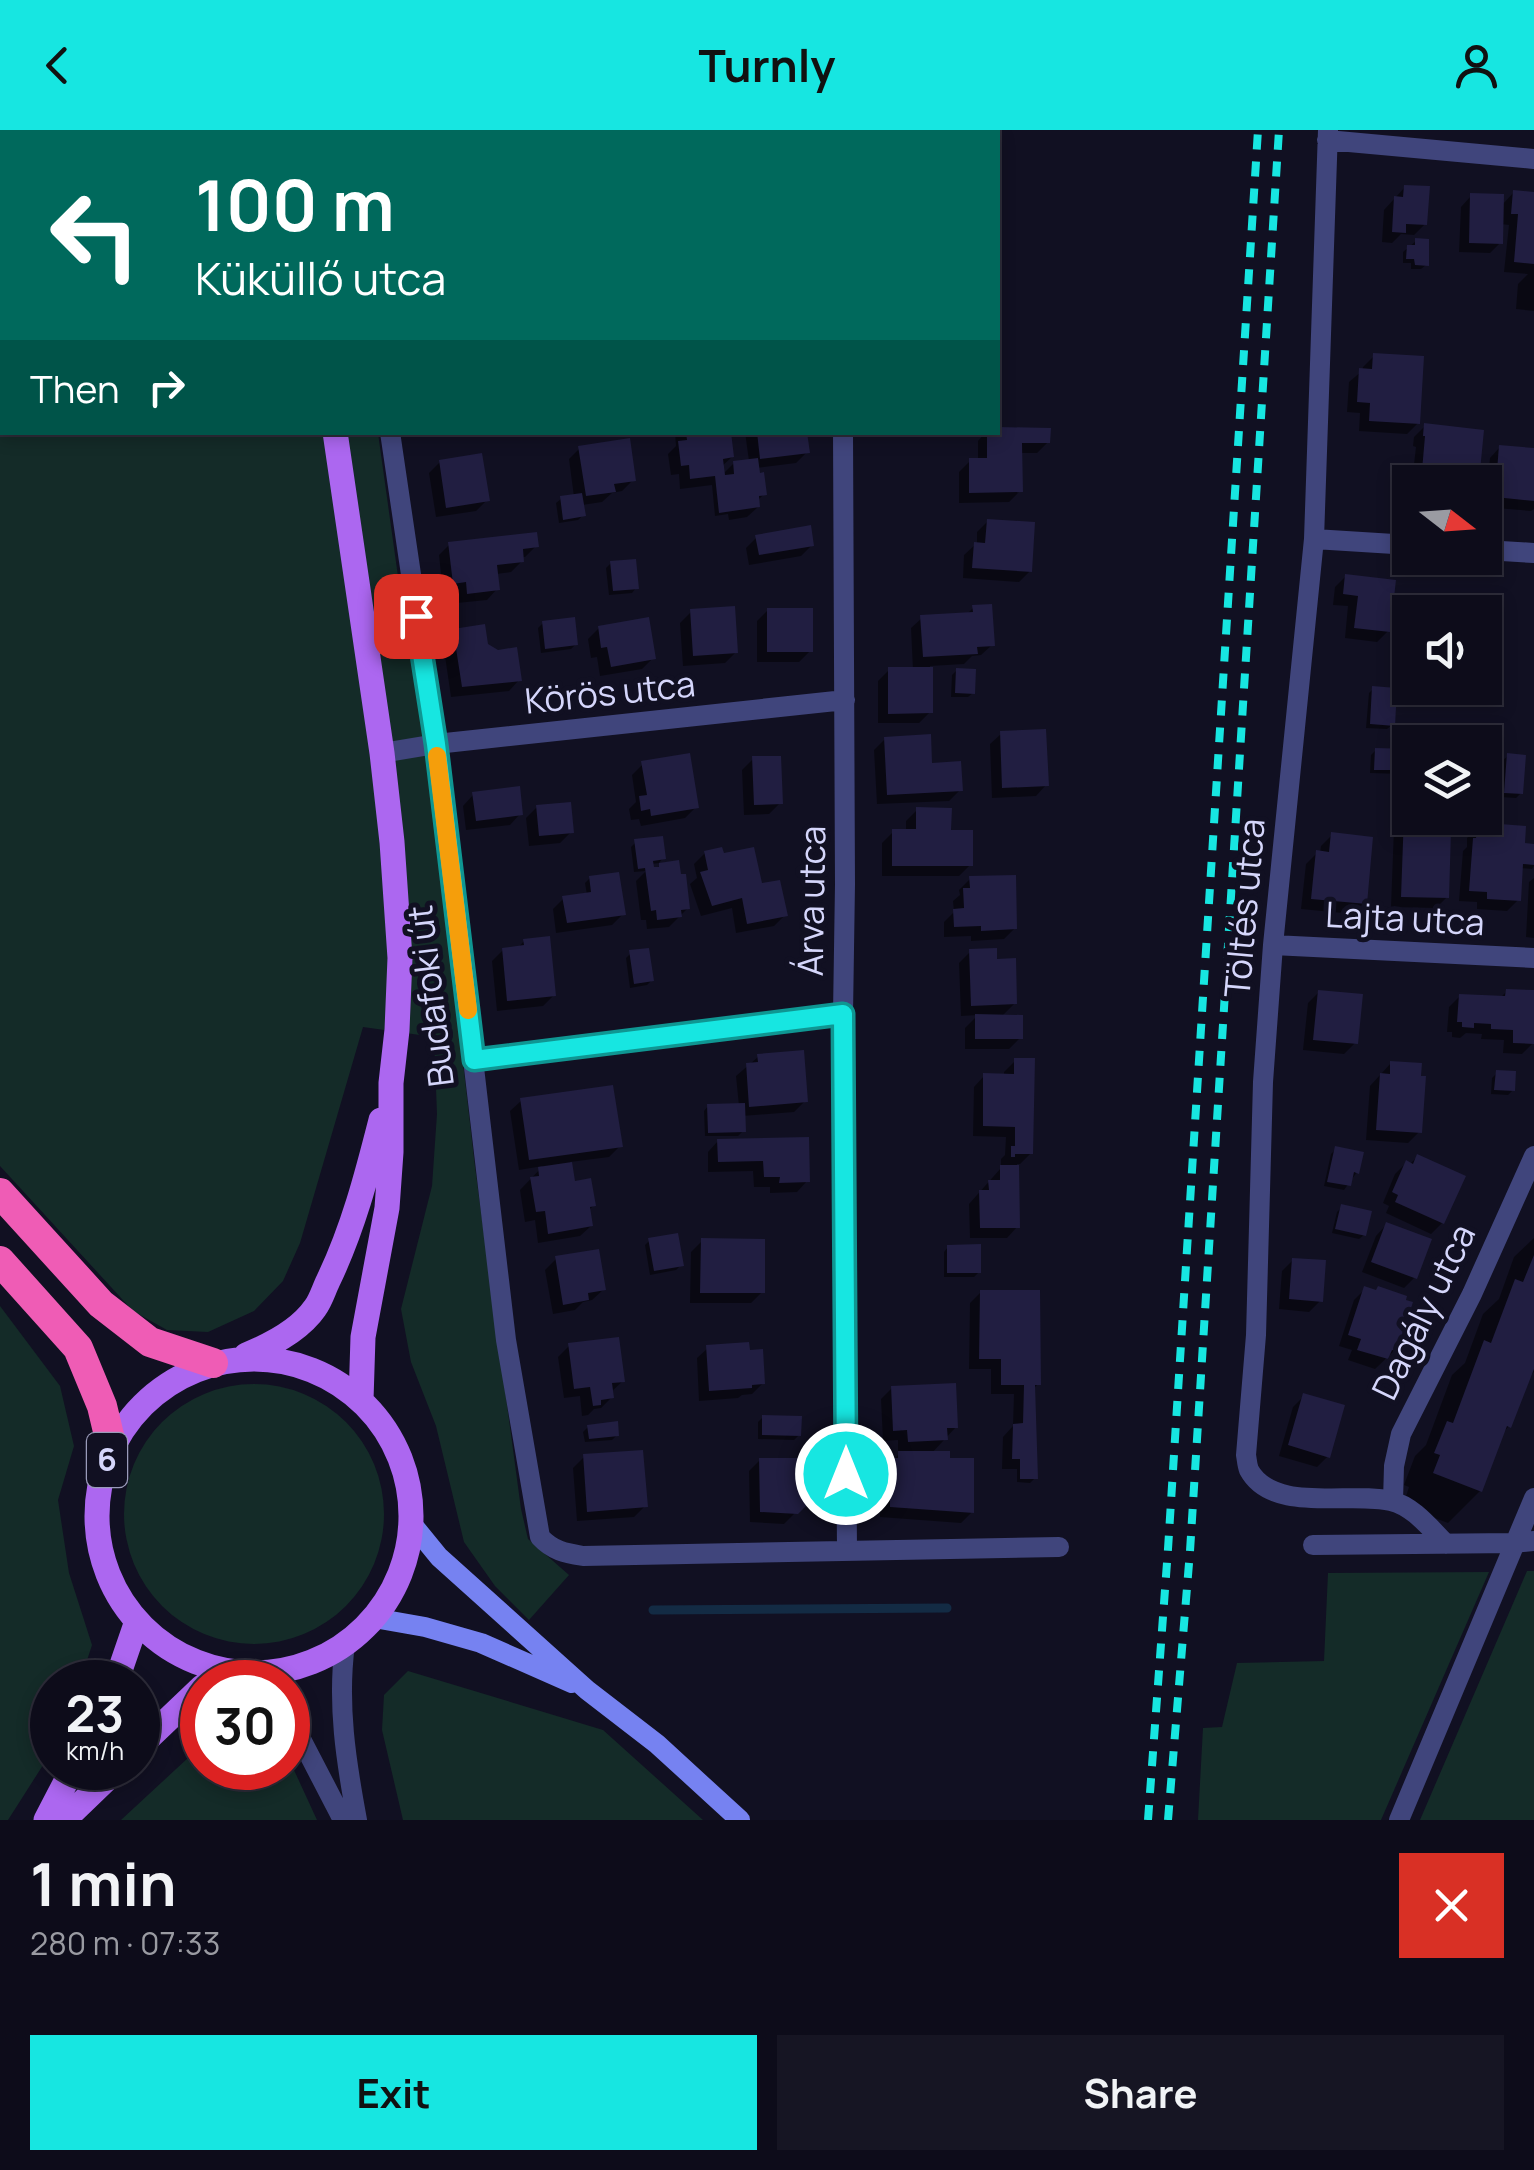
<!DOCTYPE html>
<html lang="en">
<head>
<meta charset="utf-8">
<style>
	body { margin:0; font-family:Manrope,sans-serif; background:#161523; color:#f1f3f6; height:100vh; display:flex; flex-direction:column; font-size:38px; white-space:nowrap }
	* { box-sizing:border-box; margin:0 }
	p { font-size:32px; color:#9a9ba2 }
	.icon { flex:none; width:55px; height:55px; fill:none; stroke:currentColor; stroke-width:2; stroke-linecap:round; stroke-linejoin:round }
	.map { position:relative; height:1690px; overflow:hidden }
	.panel { display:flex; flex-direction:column; background:#0d0c1a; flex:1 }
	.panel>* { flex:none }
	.guide { position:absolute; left:0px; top:0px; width:1000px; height:305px; box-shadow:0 5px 15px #0003,0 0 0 2px #2d2c39; background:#00695c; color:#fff; overflow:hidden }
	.needle { width:65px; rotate:107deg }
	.fabs { position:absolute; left:1392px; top:335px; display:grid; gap:20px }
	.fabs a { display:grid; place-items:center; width:110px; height:110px; border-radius:0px; background:#0d0c1a; box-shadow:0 5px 15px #0003,0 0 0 2px #2d2c39; font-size:50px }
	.speed { position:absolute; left:30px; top:1530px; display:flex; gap:20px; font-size:50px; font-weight:700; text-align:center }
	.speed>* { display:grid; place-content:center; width:130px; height:130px; border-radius:50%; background:#0d0c1a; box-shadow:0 5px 15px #0003,0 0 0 2px #2d2c39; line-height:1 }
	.speed small { font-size:25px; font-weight:400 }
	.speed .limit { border:15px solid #d22; background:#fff; color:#111 }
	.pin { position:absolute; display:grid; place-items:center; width:85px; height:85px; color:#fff; margin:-42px; border-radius:20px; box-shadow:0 5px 15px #0006 }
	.me { position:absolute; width:110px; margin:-55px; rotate:0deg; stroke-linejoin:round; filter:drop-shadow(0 0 8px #0008) }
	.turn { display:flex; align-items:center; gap:35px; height:210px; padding:0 30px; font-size:45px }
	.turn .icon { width:130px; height:130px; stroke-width:2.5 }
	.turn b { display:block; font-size:70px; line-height:85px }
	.then { display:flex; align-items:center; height:95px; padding:0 30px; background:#0003; gap:20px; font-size:38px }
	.round { display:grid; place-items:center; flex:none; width:105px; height:105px; border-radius:0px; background:#161523 }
	.head { display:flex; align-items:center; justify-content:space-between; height:170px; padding:0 30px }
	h1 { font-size:60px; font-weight:700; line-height:75px }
	.primary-button { display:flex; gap:20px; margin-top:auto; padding:20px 30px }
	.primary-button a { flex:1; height:115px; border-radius:0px; background:#17e6e1; color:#111; font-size:40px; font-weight:700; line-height:115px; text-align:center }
	.primary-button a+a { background:#161523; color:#f1f3f6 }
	header { display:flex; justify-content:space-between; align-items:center; height:130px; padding:0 30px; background:#17e6e1; color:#111; font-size:45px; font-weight:700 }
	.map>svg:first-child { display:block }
</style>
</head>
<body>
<header><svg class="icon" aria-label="back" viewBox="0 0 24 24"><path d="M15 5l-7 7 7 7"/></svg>Turnly<svg class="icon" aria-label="person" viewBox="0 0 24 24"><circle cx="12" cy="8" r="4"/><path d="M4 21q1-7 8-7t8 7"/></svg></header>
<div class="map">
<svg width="1534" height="1690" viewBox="0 0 1534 1690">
	<rect width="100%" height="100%" fill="#111022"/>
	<path fill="#142b28" d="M0,0H341L342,2H2V302L378,303L401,468L429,638L475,1037L521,1379L528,1409L569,1445L529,1490L495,1456L464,1412L436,1296L411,1232L401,1179L432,1056L437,984L434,907L363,897L300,1113L283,1151L254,1181L208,1202L167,1200L133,1181L0,1036Z
		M0,1176L60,1256L74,1316L58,1370L69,1443L92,1515L80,1552H52V1621L8,1690H0Z
		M124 1384a130 130 0 1 1 260 0a130 130 0 1 1-260 0Z
		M1527,1441H1534V1690H1420Z
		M1489,1442L1381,1690H1198L1203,1598L1222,1597L1237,1533L1324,1531L1328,1443Z
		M408,1541L603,1600L703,1690H403L382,1600L384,1565Z
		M202,1615V1638H288V1627L317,1690H121Z"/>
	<path fill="#0007" d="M517,0H539L537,2H517Z
		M547,0H597V2H545Z
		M625,0H679L680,2H625Z
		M716,0H794V2H713Z
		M1405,57L1425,94L1414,105L1401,104L1392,113L1382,112L1384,80Z
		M1514,62L1534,64V181L1516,179L1518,154L1528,144L1504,142L1509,95L1501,94V112L1490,123L1459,122L1461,77L1471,66L1502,75Z
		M1416,111L1426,135L1421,139H1411V133H1403V122Z
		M1374,226L1418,293L1407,304L1359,301L1360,283L1347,282L1349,252L1362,241L1363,237Z
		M1425,296L1477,350L1474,352H1412L1416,317L1413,316L1414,307Z
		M998,300H1048V312L1037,323H1020V361L1009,372L959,373V342L970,331H978V311L986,302H998Z
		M675,302H729L732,327L721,337L722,345L734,333L749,331L745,302H805L807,322L796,333L757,338L764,364L757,371L758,377L747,387L729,390L728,384L715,386L712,355L680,359L679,344L671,345L668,324L676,316Z
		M900,302H926L922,307L899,306Z
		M1500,317L1534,320V379L1531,381L1485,377L1490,328Z
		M580,318L633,350L622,361L612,363L602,372L582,375L583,385L578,390L559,393L556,373L561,369L574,367L569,329Z
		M440,332L487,370L476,381L436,387L429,343Z
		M988,391L1030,441L1019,452L963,448L964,425L977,413V402Z
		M757,407L812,415L801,426L749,435L746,418Z
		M450,414L536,416L525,427H521L522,431L511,442L496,444L497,459L487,470L457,473L456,462L443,463L439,425Z
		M611,433L636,458L632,463L609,465L606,438Z
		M1346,446L1388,501L1377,512L1345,508L1348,476L1333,475L1335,457Z
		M973,478L992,515L981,525L972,526L964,534L930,536V582L919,593H878V551L889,540H913L911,498L922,488L966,485Z
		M768,480L810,521L799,532H757V491Z
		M691,482L736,522L725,533L683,536L680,493Z
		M1410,487V558H1441L1437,561L1394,558L1392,595L1387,599L1366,598L1369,563L1373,559L1393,560L1396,515L1405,506L1406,491Z
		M543,493L576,514L571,519L541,523L538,498Z
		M599,498L653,528L642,539L600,546L597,527L591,528L588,509Z
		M454,501L486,515L519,550L509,561L451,567L443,512Z
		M957,540L973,563L968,567H951L952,545Z
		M1001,604L1046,655L1036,666L992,668L990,614Z
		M885,609L930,635L960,660L949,671L877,674L874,620Z
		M1376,620L1407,639L1402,644L1370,643L1371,625Z
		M1508,626L1521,663L1516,668L1500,667L1503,630Z
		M753,629L780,673L769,684L744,685L742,640Z
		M643,634L696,677L685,688L641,696L639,689L631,690L629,679L636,672L632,645Z
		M473,665L520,684L510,695L466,700L463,676Z
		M537,677L571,702L560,713L529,716L526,688Z
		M917,680L948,702L970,735L959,746H882V713L893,702H906V691Z
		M1405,687L1437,688L1436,702L1447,767L1436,778L1391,777L1394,698Z
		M1478,697L1522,721L1534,717V736L1532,739L1520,738L1518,770L1507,781L1477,779V772L1459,771L1463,721L1467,717V708Z
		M1332,705L1364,773L1353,784L1301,779L1306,734L1317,723H1320L1321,716Z
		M636,712L663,728L659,733L651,734L656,740L660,735L688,778L669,797L647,799L646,790H641L636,751L646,741L634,742L631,717Z
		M705,723L760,756L785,785L774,796L736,803L732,778L701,786L690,754L697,748L694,734Z
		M590,748L623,784L612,795L556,803L553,779L564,768L587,765L585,753Z
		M1534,748V808L1526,807L1529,752Z
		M970,749L1015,798L1004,809L971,811V806L944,807V792L954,782L953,771L960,765L959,760Z
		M524,811L554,865L543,876L497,881L492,831L503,820L517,819Z
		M970,822L995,831L1015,873L1001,887L1020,908L1009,919H965V898L978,885L961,886L959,833Z
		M631,823L652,850L647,855L630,858L626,828Z
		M1507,861L1534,863V912L1522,924L1503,923L1504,910L1481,909L1482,904L1466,903L1460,908L1452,907V902H1447L1449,877L1460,866L1500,868Z
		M1319,862L1355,913L1344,924L1303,920L1308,873Z
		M758,927L805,971L794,982L742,986L743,1001L738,1006H705L704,981L708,976H739L736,946Z
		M1015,931L1031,1023L1020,1034H1017V1097L1007,1108H970L969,1074L1001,1038V1029L1005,1025L1006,1007L973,1006L974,957L984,946H1004V942Z
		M1391,933L1419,1002L1408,1013L1366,1010L1370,956Z
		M1497,943L1513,960L1508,965L1491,964L1492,948Z
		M521,971L620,1016L609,1027L570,1032L573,1053L593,1076L588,1081L591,1096L580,1106L538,1113L535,1090L525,1092L520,1060L543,1036L519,1040L510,981Z
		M807,1010V1051L797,1062L770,1063V1057H754L753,1041L708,1042V1022L718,1011Z
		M1336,1019L1357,1042L1344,1060L1324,1056L1331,1024Z
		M1417,1027L1442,1093L1431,1104L1386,1083L1389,1076L1383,1073L1395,1044L1406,1033L1409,1035Z
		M1342,1077L1364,1105L1359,1109L1332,1103L1337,1082Z
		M1386,1095L1415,1147L1404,1158L1362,1142L1376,1106Z
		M1534,1108V1242L1528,1248L1509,1296L1502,1304L1480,1361L1448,1393L1403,1376L1409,1357L1404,1355L1415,1326L1426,1315L1452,1245L1465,1233L1483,1184L1499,1169L1514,1127Z
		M650,1110L681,1135L676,1140L650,1145L645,1115Z
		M702,1111L762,1162L751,1173H690L691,1122Z
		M948,1117L979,1142L974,1147H944V1122Z
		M556,1129L603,1160L592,1170L583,1172L575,1180L553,1184L545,1140Z
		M1292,1131L1320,1171L1309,1182L1279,1179L1282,1141Z
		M1365,1159L1395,1220L1375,1239L1348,1230L1352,1220L1339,1216L1354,1170Z
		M981,1162L1038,1254L1033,1259L1035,1348L1030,1353L1017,1352V1339H1002L1003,1307L1013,1296L1014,1264H991V1239H969L970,1173Z
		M569,1216L623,1251L611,1262L612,1267L601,1278L594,1279L588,1285L582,1286L580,1266L564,1268L558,1227Z
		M708,1218L763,1253L752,1264L742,1265L738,1268L699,1271L697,1228Z
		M892,1258L956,1297L931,1324L972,1382L961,1393L880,1387V1375H862V1342L873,1331H892L898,1325V1310L883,1311L881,1269Z
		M1304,1266L1328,1326L1317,1337L1279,1326L1293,1277Z
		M763,1287L799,1305L794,1310L758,1309V1292Z
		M588,1297L617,1305L612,1310L585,1312L583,1302Z
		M584,1327L645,1376L634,1387L577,1391L573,1338Z
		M760,1330L803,1375L784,1394L750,1392L749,1341Z"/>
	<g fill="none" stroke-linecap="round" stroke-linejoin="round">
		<path stroke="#132b44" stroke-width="9" d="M653,1480L947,1478"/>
	</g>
	<path fill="#211e41" d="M1404,55L1430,56L1427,95L1406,94V103L1392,102L1394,66L1403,67Z
		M1513,60L1534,62V134L1514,132L1518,84H1511Z
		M1470,63L1504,64L1503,114L1469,113Z
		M1415,108L1429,109V136L1415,135L1414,129H1406L1407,115H1415Z
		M1373,223L1424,226L1420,294L1369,291L1370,273L1357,272L1359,238L1372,239Z
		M1424,293L1484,300L1479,351L1421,352L1425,306H1423Z
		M998,297L1051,298L1050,313H1022L1023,362L969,363V328H987V302H998Z
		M686,302H731L734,327L723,329L725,345L734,344L733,331L758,328L760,343L764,342L767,365L759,366L760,377L719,383L715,346L690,349L689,335L681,336L678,311L687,310Z
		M757,302H807L810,323L760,329Z
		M630,308L636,351L614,354L616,362L586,366L578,316Z
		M1499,315L1534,318V371L1495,367Z
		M482,323L490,371L446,378L439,330Z
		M582,363L586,386L563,390L560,366Z
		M987,389L1035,392L1032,442L972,438L974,412L985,413Z
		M811,395L814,416L759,425L755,405Z
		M537,402L539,417L523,419L524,432L497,435L500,460L467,464L466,452L453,454L448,412Z
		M636,429L639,459L613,461L610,431Z
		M1345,444L1396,450L1390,502L1354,498L1358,466L1343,464Z
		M992,474L995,516L977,517L978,524L923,527L920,485L973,482L972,475Z
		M735,476L738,523L693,526L690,479Z
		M767,478H813V522H767Z
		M575,487L578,515L545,519L542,491Z
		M649,487L656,529L611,537L607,517L601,518L598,496Z
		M485,494L488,514L498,520L517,517L522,551L462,557L453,499Z
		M1406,501H1410V549L1403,548Z
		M888,537H933V583L888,584Z
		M956,538L976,539L975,564L955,563Z
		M1372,556L1397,558L1395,596L1370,594Z
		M1046,599L1049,656L1002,658L1000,601Z
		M931,604L932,633L961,631L963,661L887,665L884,607Z
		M1375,618L1410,619L1409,640H1374Z
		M690,623L699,678L651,686L650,679L641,681L639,666L647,665L641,631Z
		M1507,623L1526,625L1523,664L1504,663Z
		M752,626H781L783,674L754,675Z
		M520,656L523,685L476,691L472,662Z
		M571,672L574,703L539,706L536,675Z
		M916,677L952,678L951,700H973V736H892V699H916Z
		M1404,684L1410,685V688H1439V700H1451L1449,768L1401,767Z
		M1500,694L1526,696L1525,713L1534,714V735L1523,734L1521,771L1487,769V762L1469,761L1473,708H1476L1477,695L1500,696Z
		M1331,702L1373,707L1367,774L1311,769L1316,720L1329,722Z
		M663,706L666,729L653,731L654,737H659V733L679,730L681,744H686L690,779L681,780L682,787L657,790L656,780L651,781L645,738L638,739L634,709Z
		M722,717L724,723L754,717L762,753L780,750L788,786L747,794L742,768L712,776L700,742L708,740L704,721Z
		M619,742L626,785L567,793L562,766L591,762L589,746Z
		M1016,745L1017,799L981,801V796L954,797L953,779L964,778L963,758H970L969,746Z
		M550,806L556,866L507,871L502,818L524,815L523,809Z
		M649,818L654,851L634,854L629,820Z
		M997,818V829L1016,828L1017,874L971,876L969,819Z
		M1506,859L1534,860V914L1513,913V900L1491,899V894L1474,893V898L1462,897V892H1457L1459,864L1505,866Z
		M1318,860L1363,864L1358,914L1313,910Z
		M975,884L1023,885V909H975Z
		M804,920L808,972L749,977L746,933L758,932L757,924Z
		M1014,928H1035L1033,1024H1015V1027H1011V1016H1015V997L983,996V943L1014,944Z
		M1390,931L1422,933L1421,946H1426L1422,1003L1376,1000L1380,943L1390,944Z
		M1496,940L1516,941L1515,961L1494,960Z
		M613,955L623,1017L529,1030L520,968Z
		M745,973L746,1002L708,1003L707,974Z
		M809,1007L810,1052L779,1053L780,1047H764L763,1031L718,1032L717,1009Z
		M1335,1016L1364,1022L1359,1044L1354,1042L1351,1056L1327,1052Z
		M1417,1024L1466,1046L1444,1094L1395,1072L1398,1065L1392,1062L1406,1030L1413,1034Z
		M572,1032L575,1051L591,1048L596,1076L590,1077L593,1096L548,1104L545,1081L536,1082L530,1047L539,1046L538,1037Z
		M1000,1035H1019L1020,1098H980L979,1060H989L988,1050H1000Z
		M1341,1074L1372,1081L1366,1106L1335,1099Z
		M1386,1092L1432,1109L1417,1149L1371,1132Z
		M678,1103L684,1136L654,1141L648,1108Z
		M701,1108L765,1109V1163H700Z
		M981,1114V1143H947V1115Z
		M599,1119L606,1160L588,1163L589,1170L563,1175L555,1126Z
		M1534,1125V1239L1511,1298L1507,1296L1482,1362L1433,1343L1440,1325L1434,1323L1447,1291L1453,1293L1484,1210L1491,1213L1515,1149L1523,1152Z
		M1292,1128L1326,1130L1323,1172L1289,1169Z
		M1364,1156L1376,1160L1378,1156L1407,1166L1406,1170L1413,1172L1397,1221L1392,1220L1388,1229L1357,1220L1361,1209L1348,1205Z
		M980,1160H1040L1041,1255H1035L1038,1349H1020V1329H1012L1013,1294L1023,1293L1024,1255H1001V1229H979Z
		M619,1207L625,1252L612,1253L614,1268L601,1270V1275L593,1276L590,1257L574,1259L568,1213Z
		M749,1212L750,1220L763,1219L765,1254L752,1255V1258L709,1261L706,1215Z
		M956,1253L958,1298H947L948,1310L908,1312L907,1300L893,1301L891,1256Z
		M1303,1263L1345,1275L1330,1328L1288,1315Z
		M762,1285L802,1286L801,1306L762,1305Z
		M618,1291L619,1306L589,1309L587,1295Z
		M643,1320L648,1377L587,1382L583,1324Z
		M898,1321H950V1328H974V1383L890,1377V1365H871L872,1328H898Z
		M759,1328H807L806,1376L798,1384L760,1382Z"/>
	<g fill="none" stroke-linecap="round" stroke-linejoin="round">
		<path stroke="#40457c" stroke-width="20" d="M351,0V2
			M1328,0L1314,409L1273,815L1263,952L1256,1205L1246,1325C1247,1330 1247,1335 1249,1340C1273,1384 1351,1361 1391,1371C1413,1376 1430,1398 1446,1414
			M844,2V0
			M1327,10L1534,29
			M390,302L436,614L506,1210L540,1407C553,1421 565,1423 583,1426L1059,1417
			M843,302L845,754L843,884L847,1420
			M1314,409L1410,415
			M1485,420L1534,423
			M363,493L416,486
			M382,623L436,614L845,570
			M1273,815L1534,828
			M474,929L843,884
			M1393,1371L1394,1336L1401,1304L1472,1164L1534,1026
			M1313,1415L1514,1413L1534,1411
			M1399,1690L1534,1368"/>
		<path stroke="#40457c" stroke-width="20" d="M345,1514C337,1574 346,1631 357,1690
			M263,1543L268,1552
			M288,1584L343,1690"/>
		<path stroke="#7682f1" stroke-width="20" d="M412,1394L439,1427L587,1560L657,1614L740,1690
			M374,1488L425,1497L481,1513L572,1553"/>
		<path stroke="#ac67f0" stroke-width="25" d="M290,0V2
			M335,302L382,623L392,712L400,828L397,900L391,953V1022L387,1078L363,1207L361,1270
			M246,1225C271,1215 299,1201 315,1178C321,1170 324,1159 328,1151C353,1099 367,1045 381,990
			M97 1386a157 157 0 1 1 314 0a157 157 0 1 1-314 0Z
			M116,1552L137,1491
			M138,1618L202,1557
			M46,1690L73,1638
			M64,1690L118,1638"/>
		<path stroke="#ef5cb5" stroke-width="30" d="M0,1063L101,1174L150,1212L213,1233
			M0,1131L78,1218L102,1276L112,1318"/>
		<path stroke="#17e6e1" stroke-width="8" stroke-dasharray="15 12" stroke-linecap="butt" d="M1148,1690L1168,1419L1258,0
			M1168,1690L1190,1421L1279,0"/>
	</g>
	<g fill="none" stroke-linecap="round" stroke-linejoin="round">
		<defs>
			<path id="route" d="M416,486L436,614L474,930L843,884L846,1344"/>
		</defs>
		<use href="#route" stroke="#0f9692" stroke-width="25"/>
		<use href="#route" stroke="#17e6e1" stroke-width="18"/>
		<path stroke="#f59e0b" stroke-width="18" d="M437,626L468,880"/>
	</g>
	<g text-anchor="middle" stroke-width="10" stroke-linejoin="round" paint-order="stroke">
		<rect fill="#111022" stroke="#9a9bba" stroke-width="2.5" x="87" y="1303" width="40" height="54" rx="8"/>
		<g font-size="32" font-weight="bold" fill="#d5d6fb">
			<text x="107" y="1341">6</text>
		</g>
		<g font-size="35" fill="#d5d6fb" stroke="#111022">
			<text transform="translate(610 563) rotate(-6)" y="12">Körös utca</text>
			<text transform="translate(812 771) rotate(-89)" y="12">Árva utca</text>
			<text transform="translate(1245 778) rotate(-85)" y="12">Töltés utca</text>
			<text transform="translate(1405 789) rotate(3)" y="12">Lajta utca</text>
			<text transform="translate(431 866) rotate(-97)" y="12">Budafoki út</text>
			<text transform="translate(1424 1182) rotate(-64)" y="12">Dagály utca</text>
		</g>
	</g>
</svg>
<div class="fabs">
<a><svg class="needle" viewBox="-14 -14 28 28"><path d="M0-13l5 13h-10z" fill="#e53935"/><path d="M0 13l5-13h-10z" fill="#9a9ba2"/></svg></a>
<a><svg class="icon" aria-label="sound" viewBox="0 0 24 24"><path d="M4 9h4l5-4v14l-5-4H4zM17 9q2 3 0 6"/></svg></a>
<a><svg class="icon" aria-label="layers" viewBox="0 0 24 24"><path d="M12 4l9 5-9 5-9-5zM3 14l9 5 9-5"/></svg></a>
</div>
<div class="speed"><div>23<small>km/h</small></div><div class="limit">30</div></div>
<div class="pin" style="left:416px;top:486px;background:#d93025"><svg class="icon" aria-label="arrive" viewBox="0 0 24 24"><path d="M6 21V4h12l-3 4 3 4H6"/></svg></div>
<svg class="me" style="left:846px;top:1344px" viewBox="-20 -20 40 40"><circle r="17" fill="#17e6e1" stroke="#fff" stroke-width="3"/><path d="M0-11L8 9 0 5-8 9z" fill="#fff"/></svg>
<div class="guide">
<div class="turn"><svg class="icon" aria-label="left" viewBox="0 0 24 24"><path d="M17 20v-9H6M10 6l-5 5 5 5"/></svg><div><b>100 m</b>Küküllő utca</div></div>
<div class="then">Then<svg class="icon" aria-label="right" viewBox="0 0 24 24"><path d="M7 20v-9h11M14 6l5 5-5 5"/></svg></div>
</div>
</div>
<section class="panel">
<div class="head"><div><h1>1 min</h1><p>280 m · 07:33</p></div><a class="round" style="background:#d93025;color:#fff"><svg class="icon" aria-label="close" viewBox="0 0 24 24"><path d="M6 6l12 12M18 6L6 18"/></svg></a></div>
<div class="primary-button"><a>Exit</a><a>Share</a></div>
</section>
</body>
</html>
